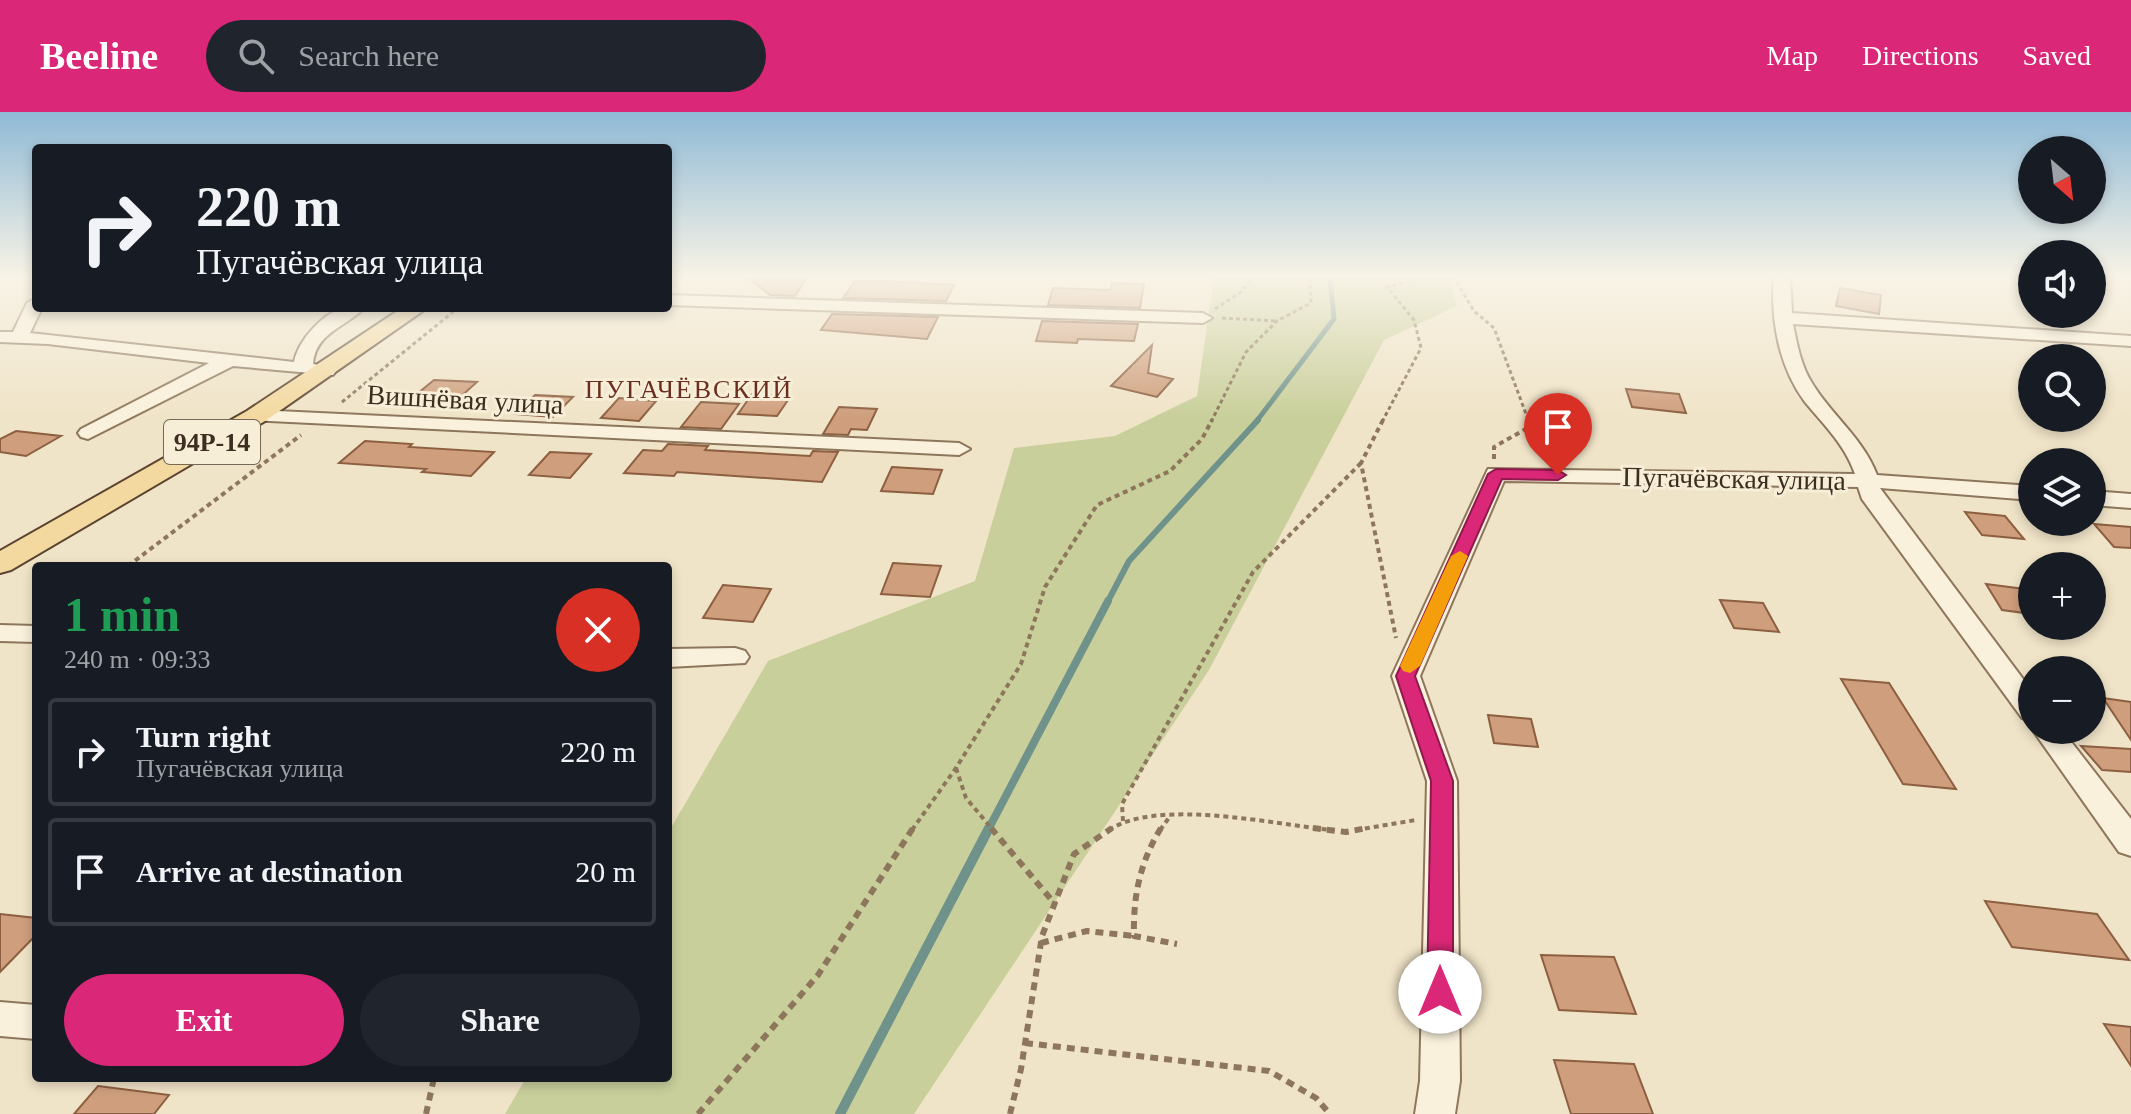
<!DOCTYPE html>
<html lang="en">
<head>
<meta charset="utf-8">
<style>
	body { margin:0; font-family:Georgia,serif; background:#20242c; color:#f1f3f6; height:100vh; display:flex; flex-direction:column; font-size:30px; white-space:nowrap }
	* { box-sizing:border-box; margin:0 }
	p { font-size:26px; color:#9ea1a6 }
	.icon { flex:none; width:44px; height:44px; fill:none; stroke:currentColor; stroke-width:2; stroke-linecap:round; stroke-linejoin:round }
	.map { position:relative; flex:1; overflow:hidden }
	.side { position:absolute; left:32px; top:450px; width:640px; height:520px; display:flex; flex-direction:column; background:#171b24; border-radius:8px; box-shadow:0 4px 12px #0003 }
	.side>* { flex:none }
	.hud { position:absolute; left:32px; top:32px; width:640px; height:168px; border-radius:8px; box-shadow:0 4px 12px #0003; background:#171b24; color:#f1f3f6; overflow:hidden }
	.needle { width:52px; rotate:152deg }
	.buttons { position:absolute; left:2018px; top:24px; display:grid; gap:16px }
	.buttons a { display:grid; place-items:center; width:88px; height:88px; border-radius:50%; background:#171b24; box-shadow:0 4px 12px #0003; font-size:40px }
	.pin { position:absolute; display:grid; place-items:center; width:68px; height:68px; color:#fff; margin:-82px -34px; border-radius:50% 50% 50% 0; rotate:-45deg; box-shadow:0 0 8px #0007 }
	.pin .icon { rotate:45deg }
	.me { position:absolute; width:88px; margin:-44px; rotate:0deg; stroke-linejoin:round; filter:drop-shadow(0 0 6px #0008) }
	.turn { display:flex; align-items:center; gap:28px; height:168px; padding:0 32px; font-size:36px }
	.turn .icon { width:104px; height:104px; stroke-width:2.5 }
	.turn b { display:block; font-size:56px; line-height:68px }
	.round { display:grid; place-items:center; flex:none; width:84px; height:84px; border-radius:42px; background:#20242c }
	.summary { display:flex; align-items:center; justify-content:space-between; height:136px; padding:0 32px }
	h1 { font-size:48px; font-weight:600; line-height:60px; color:#1e9e55 }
	.button { display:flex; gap:16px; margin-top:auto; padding:16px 32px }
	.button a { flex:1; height:92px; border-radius:48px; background:#db2777; color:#fff; font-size:32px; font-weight:600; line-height:92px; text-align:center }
	.button a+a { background:#20242c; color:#f1f3f6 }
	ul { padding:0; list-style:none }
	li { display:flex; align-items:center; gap:24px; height:108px; margin:0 16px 12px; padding:0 16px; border:4px solid #363941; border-radius:8px }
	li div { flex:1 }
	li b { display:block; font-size:30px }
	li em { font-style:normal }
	header { display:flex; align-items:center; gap:48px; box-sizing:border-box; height:112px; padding:0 40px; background:#db2777; color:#fff }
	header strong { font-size:38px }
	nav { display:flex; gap:44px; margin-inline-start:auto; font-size:28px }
	.search { width:560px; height:72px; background:#20242c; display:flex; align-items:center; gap:20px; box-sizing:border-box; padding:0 28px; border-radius:44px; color:#9ea1a6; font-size:30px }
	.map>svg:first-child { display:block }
</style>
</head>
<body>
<header>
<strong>Beeline</strong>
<div class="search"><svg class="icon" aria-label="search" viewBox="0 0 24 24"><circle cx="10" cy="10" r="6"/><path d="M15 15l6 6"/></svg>Search here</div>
<nav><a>Map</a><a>Directions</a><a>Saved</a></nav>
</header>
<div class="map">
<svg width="2131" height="1002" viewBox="0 0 2131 1002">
	<rect width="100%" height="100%" fill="#f0e4c8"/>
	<path fill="#c9cf9b" d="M1214,164H1449L1457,194L1384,228L1209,558L914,1002H505L526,966H668V721L768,549L975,469L1014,336L1115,324L1197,284Z"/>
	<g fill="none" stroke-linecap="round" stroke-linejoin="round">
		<path stroke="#6f938a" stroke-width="5" d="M1256,310L1334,207L1330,164"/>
		<path stroke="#6f938a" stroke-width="6" d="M1107,491L1129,449L1258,308"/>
		<path stroke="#6f938a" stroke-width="8" d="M988,718L1108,489"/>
		<path stroke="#6f938a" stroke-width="10" d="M840,1002L989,716"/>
	</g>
	<path fill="#cf9f7d" stroke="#8d5f41" stroke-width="2" d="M746,164H751L806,167L795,184L770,183Z
		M855,169H886L954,173L946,189L843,186Z
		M1112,171L1144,172L1140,196L1048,193L1053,176L1110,178Z
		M1840,176L1881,183L1879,202L1836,194Z
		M832,202L938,205L927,227L821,218Z
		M1042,209L1138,212L1134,229L1078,227L1077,231L1036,229Z
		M1152,233L1148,261L1173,267L1157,285L1111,274Z
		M434,268L477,270L456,289L412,286Z
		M1626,277L1679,282L1686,301L1632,295Z
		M752,282L790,285L777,304L738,302Z
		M535,283L573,285L553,305L515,302Z
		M619,286L656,289L639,309L601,306Z
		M701,290L739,292L721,317L681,315Z
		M839,295L877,297L867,318L851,317L848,323L823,322Z
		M16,319L61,324L26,344L0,340V327Z
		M365,329L412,332L409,335L494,340L471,364L422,360L426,357L339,351Z
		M668,332L708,334L705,338L810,344L813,339L838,340L822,370L677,360L674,364L624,361L643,338L662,339Z
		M550,340L591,342L570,366L529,363Z
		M892,355L942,358L933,382L881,379Z
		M1965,400L2005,404L2024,427L1982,423Z
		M2094,412L2131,415V436L2114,435Z
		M893,451L941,454L930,485L881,482Z
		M1986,472L2032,478V502L2002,498Z
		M723,473L771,477L753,510L703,506Z
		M1720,488L1763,491L1779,520L1734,516Z
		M1841,567L1889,571L1956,677L1903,672Z
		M2103,586L2131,590V628Z
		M1488,603L1531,607L1538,635L1494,631Z
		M2081,634L2131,637V660L2102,658Z
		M1985,789L2097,802L2129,848L2012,835Z
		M0,802L36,806V823L0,860Z
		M1541,843L1614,845L1636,902L1559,898Z
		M2104,912L2131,915V954Z
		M1554,948L1634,952L1653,1002H1571Z
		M98,974L169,983L154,1002H74Z"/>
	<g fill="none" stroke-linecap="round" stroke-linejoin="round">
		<defs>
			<path id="minor" d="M1774,164H1790L1792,201L2131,224V234L1793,212C1797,232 1801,254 1812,271C1832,304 1863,326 1877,363L2032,374V388L1880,376L2032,579V609L2022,606L1862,387L1858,375L1504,369L1420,564L1457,669L1460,969L1455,1002H1415L1420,969L1427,669L1392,564L1488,357L1855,362C1845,333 1824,313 1805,290C1779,255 1770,207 1774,164Z
				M668,183L1203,201L1212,206L1203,211L668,193Z
				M36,186V196H42L30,221L294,250C298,229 322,202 343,196C349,194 358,196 364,196C346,215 315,221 313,252L333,255L336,259L333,263L233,254L88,327L81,325L78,321L81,317L209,251L48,232L0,230V220H13L27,191Z
				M256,298L959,331L970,337L959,343L249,308L246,304Z
				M2092,379L2131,382V396L2092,393Z
				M0,513L36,514V530L0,529Z
				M735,536L745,539L749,545L745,551L668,555V537Z
				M2032,617L2062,618L2131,707V744L2119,740Z
				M0,890L36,893V927L0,924Z"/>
			<path id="major" d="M402,196H427L265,309L11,458L0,461V439L247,299Z"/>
		</defs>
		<use href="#minor" stroke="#8d765c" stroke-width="4"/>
		<use href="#major" stroke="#5b4430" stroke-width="4"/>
		<path stroke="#8d765c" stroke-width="3" stroke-dasharray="4 3" stroke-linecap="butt" d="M1453,164L1474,199L1494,216L1529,310
			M1215,197L1241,180L1254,164
			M1222,206L1277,209
			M342,290L458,196
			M1211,310L1246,240L1277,209L1311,191L1310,164
			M1382,310L1421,236L1414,208L1387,175L1430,164"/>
		<path stroke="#8d765c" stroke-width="4" stroke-dasharray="5 4" stroke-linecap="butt" d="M1383,308L1361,351L1396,526
			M1494,347V335L1531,314L1529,308
			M128,454L301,323
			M956,656L966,686L993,718
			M1123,709L1122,692L1253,460L1361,351
			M912,718L956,656L1021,552L1045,475L1097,393L1170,359L1202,327L1212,308
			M1109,718C1157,686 1273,712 1331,718
			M1160,718L1171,703
			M1356,718L1416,708"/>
		<path stroke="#8d765c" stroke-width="6" stroke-dasharray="8 6" stroke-linecap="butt" d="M991,716L1055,792
			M1161,716C1140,750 1133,784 1134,824L1177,832
			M1313,716L1346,720L1367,716
			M1041,831L1087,819L1134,824
			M1025,931L1269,959L1316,986L1330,1002
			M426,1002L434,966
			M698,1002L818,863L913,716
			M1010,1002L1021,957L1042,824L1074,742L1112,716"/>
		<use href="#minor" fill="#faf1dc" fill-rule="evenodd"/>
		<use href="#major" fill="#f3d9a0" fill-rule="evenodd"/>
	</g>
	<linearGradient id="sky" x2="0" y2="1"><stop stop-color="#8fbad6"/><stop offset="0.54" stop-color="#f8f3e6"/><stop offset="1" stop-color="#f8f3e6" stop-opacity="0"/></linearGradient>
	<rect width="2131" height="305" fill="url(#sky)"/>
	<path fill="#db2777" stroke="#8e194d" stroke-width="2" d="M1496,357L1558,358L1566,363L1558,368L1502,367L1415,564L1453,669V880L1449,888L1440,892L1431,888L1427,880L1431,669L1396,564L1488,362Z"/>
	<path fill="#f59e0b" d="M1460,439L1468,444L1420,554L1410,561L1403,559L1400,554L1451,444Z"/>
	<g text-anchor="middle" stroke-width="6" stroke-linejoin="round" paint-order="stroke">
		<g font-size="26" letter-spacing="2" fill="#6b2e1e" stroke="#f7eed8">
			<text x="689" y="286">ПУГАЧЁВСКИЙ</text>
		</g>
		<rect fill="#f7eed8" stroke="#756857" stroke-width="2" x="164" y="308" width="96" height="44" rx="6"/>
		<g font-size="26" font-weight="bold" fill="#3d2e20">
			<text x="212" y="339">94Р-14</text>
		</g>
		<g font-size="28" fill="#3d2e20" stroke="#f7eed8">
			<text transform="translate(465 287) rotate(3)" y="10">Вишнёвая улица</text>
			<text transform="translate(1734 366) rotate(1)" y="10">Пугачёвская улица</text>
		</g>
	</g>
</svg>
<div class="buttons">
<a><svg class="needle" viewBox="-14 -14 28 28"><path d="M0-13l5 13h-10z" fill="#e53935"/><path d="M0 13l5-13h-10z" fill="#9ea1a6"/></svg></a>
<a><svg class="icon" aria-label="sound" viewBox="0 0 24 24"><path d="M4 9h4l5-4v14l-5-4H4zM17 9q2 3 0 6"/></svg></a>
<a><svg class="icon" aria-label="search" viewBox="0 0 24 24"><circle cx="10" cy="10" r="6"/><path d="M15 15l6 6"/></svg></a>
<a><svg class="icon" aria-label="layers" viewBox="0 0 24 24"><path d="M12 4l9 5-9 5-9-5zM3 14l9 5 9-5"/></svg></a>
<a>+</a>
<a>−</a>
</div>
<div class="pin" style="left:1558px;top:363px;background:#d93025"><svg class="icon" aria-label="arrive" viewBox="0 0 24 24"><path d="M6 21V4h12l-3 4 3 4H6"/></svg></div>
<svg class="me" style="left:1440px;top:880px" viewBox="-20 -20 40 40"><circle r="19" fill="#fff"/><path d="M0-13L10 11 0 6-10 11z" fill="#db2777"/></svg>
<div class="hud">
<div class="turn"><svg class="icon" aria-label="right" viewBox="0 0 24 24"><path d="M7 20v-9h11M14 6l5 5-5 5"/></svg><div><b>220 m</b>Пугачёвская улица</div></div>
</div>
<section class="side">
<div class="summary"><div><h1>1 min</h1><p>240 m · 09:33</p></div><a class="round" style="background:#d93025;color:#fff"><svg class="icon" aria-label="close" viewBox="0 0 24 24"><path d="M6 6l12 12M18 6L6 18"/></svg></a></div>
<ul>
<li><svg class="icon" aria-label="right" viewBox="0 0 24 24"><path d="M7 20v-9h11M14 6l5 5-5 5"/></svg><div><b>Turn right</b><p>Пугачёвская улица</p></div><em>220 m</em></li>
<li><svg class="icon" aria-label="arrive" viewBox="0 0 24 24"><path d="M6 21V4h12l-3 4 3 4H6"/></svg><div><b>Arrive at destination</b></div><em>20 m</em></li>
</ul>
<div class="button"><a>Exit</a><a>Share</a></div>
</section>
</div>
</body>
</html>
